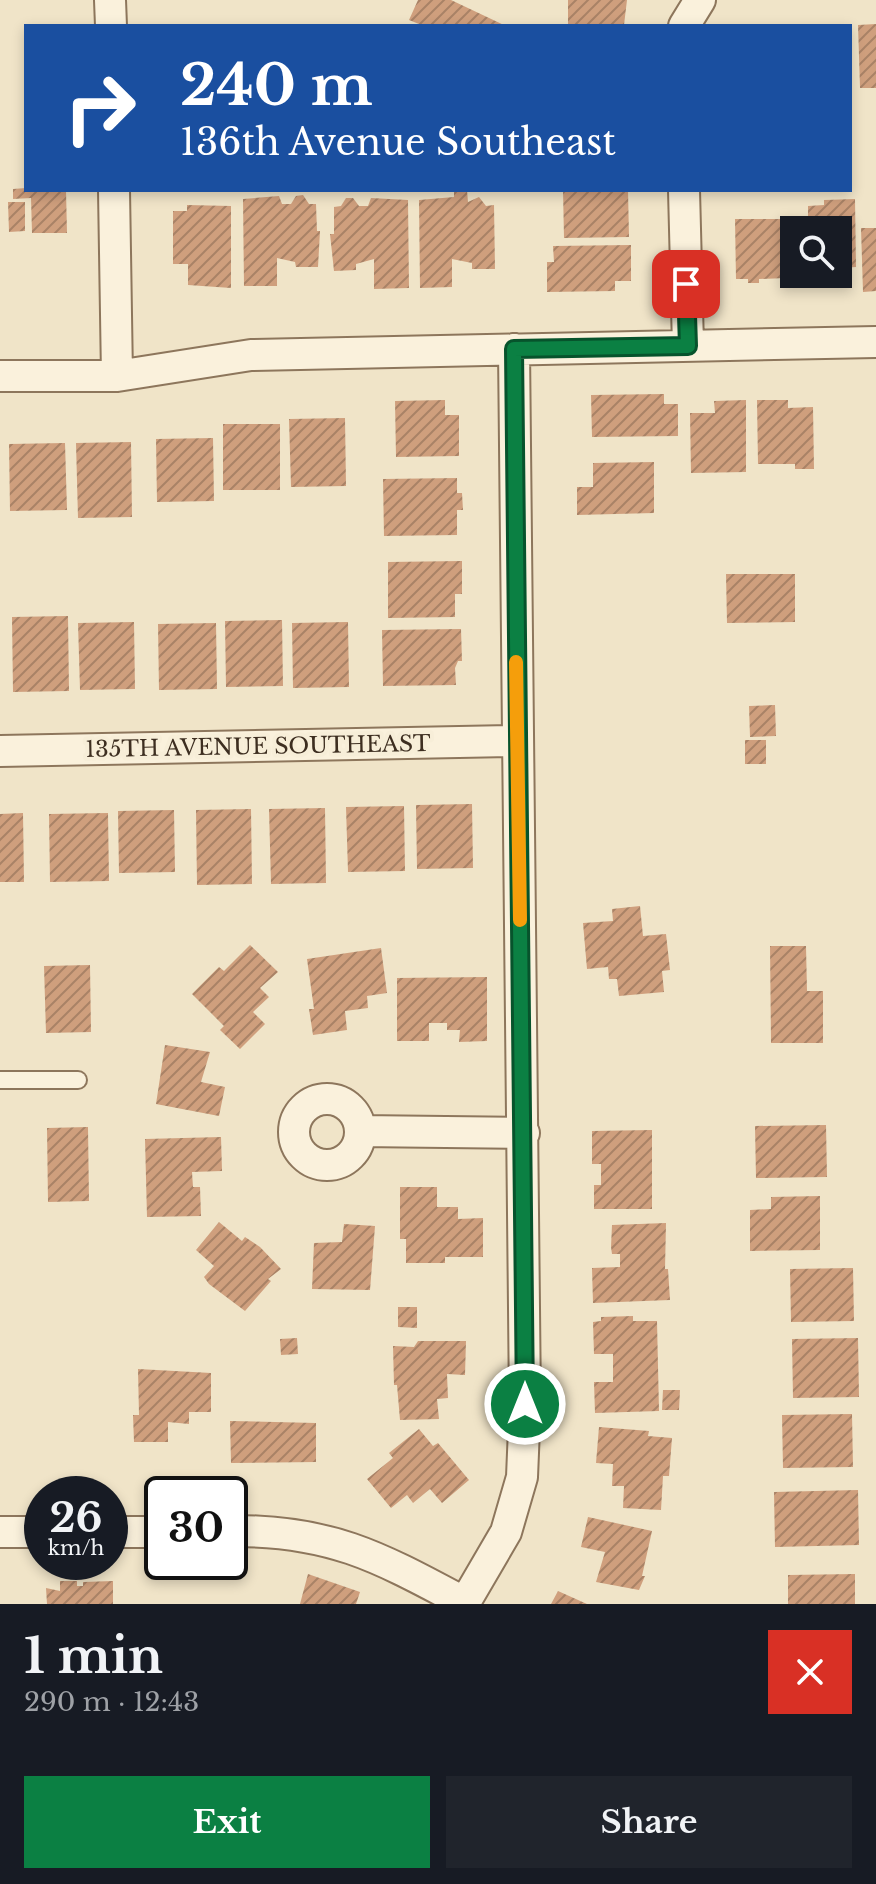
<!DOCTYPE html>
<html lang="en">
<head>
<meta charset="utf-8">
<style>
	body { margin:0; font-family:"Libre Baskerville",serif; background:#20242c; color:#f1f3f6; height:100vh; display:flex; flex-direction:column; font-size:30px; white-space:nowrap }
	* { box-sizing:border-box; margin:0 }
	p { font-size:26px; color:#9ea1a6 }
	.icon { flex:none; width:44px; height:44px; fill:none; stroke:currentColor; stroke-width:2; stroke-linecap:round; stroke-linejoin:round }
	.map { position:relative; height:1604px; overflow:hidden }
	.details { display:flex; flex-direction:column; background:#171b24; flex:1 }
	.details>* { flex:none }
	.banner { position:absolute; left:24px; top:24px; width:828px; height:168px; border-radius:0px; box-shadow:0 4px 12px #0003; background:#1a4fa0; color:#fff; overflow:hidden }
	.tools { position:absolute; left:780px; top:216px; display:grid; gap:16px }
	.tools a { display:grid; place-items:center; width:72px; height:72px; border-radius:0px; background:#171b24; box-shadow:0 4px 12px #0003; font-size:40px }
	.speed { position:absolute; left:24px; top:1476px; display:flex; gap:16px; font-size:40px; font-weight:700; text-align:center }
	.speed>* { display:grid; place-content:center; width:104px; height:104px; border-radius:50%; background:#171b24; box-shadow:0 4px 12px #0003; line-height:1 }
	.speed small { font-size:20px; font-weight:400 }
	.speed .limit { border:4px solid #111; border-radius:12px; background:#fff; color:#111 }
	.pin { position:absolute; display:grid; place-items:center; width:68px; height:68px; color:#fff; margin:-34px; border-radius:16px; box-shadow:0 4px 12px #0006 }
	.me { position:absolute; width:88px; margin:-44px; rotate:0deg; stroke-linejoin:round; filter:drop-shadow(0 0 6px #0008) }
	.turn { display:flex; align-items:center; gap:28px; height:168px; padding:0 24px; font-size:36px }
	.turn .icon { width:104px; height:104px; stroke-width:2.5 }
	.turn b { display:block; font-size:56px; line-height:68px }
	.round { display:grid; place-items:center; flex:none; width:84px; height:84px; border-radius:0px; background:#20242c }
	.overview { display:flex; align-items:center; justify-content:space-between; height:136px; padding:0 24px }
	h1 { font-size:48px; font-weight:800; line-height:60px }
	.primary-button { display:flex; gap:16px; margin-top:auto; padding:16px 24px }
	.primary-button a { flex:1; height:92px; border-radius:0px; background:#0b8043; color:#fff; font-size:32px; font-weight:800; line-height:92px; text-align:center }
	.primary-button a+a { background:#20242c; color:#f1f3f6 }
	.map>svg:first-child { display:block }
</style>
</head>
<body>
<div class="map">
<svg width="876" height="1604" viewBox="0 0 876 1604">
	<defs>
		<pattern id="building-hatch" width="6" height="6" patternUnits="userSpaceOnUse" patternTransform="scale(2)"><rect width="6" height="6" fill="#cf9f7d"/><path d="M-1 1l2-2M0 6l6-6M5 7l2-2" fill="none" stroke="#a98266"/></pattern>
	</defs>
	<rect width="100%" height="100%" fill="#f0e4c8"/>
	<path fill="url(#building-hatch)" d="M418,0H451L506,26H424L409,20Z
		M568,0H627L624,25H568Z
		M876,24V88H860L858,25Z
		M26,188L66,190L67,233H32L31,198L13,199V189Z
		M454,190H467L468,202L479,197L486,206L494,205L495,269H472V263L452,259V287L420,288L419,200L454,197Z
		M563,190H628L629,237L564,238Z
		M303,195L309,204H316L317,231H320L318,267H296L295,262L277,258V286H244L243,199L279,196L282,204H291L296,196Z
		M346,198H353L359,206H368L371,198L408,200L409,288L374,289V259L356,264V270L334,271L330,234H334V207L341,206Z
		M855,199L856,267L841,268L842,282H809V278H796V274H838V230H808V206L824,205V200Z
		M8,202H25V231L9,232Z
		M187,205L231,206V288L188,285V264H173V211H187Z
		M735,219H785L786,278L759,279V283H748V279H736Z
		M861,228H876V291L863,292Z
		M631,245V281H615V291L547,292V262H554L553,246Z
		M664,394V404H678V436L592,437L591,395Z
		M445,400V415H459V456L396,457L395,401Z
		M746,400V472L691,473L690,413H715L714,401Z
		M757,400H788V408L813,407L814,469H795V464H758Z
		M345,418L346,486L291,487L289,419Z
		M223,424H280V490H223Z
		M213,438L214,501L157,502L156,439Z
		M131,442L132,517L78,518L76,443Z
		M65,443L67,510L10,511L9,444Z
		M654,462V513L577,515V487H593V463Z
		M457,478V493H462L463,510H457V535L384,536L383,479Z
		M462,561V594H455V617L388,618V562Z
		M726,574H795V622L727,623Z
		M68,616L69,691L13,692L12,617Z
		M282,620L283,686L226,687L225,621Z
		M134,622L135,689L80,690L78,623Z
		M348,622L349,687L293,688L292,623Z
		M216,623L217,689L159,690L158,624Z
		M461,629L462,661H458L455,668L456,685L383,686L382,630Z
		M775,705L776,736L750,737L749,706Z
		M745,740H766V764H745Z
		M472,804L473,868L417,869L416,805Z
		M404,806L405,871L348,872L346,807Z
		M325,808L326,883L271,884L269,809Z
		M251,809L252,884L197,885L196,810Z
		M174,810L175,872L119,873L118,811Z
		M23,813L24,882H0V814Z
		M108,813L109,881L50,882L49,814Z
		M640,906L643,936L666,934L670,970L662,971L664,992L619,996L617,979H609L608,967L587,969L583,923L613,921L612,909Z
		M250,945L278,972L260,988L269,997L253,1012L265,1024L240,1049L220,1030L224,1026L192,994L219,967L224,971Z
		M770,946H806L807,991H823V1043H771Z
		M381,948L387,993L367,996L368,1008L345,1011L347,1030L313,1035L309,1009H314L307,959Z
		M90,965L91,1032L46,1033L44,966Z
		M487,977V1041L459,1042L460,1030H447V1023H429V1041H397V978Z
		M165,1045L210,1052L201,1082L225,1087L219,1116L156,1104Z
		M826,1125L827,1177L756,1178L755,1126Z
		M88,1127L89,1201L48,1202L47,1128Z
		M652,1130V1209H594V1185H601V1164H592V1131Z
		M221,1137L222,1171L192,1172L193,1187H200L201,1216L147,1217L145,1139Z
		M400,1187H437V1207H458V1219L483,1218V1257H445V1263H406V1239H400Z
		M820,1196V1250L750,1251V1210L771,1209V1197Z
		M219,1222L242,1241L245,1237L260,1247L281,1269L268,1279L271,1281L245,1311L209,1284L204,1277L214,1266L196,1250Z
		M666,1223L665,1269H668L670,1300L593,1303L592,1268L620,1267V1254H612L611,1247L612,1225Z
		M344,1224L375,1226L370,1290L312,1289L314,1243L342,1242Z
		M853,1268L854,1321L791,1322L790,1269Z
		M398,1307H417V1328L398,1327Z
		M633,1316V1321H657L659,1411L595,1413L594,1382H613V1354H594L593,1322L601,1321V1317Z
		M297,1338L298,1354L281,1355L280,1339Z
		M858,1338L859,1397L793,1398L792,1339Z
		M418,1341H466L465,1375L447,1374L448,1398L437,1399L439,1419L400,1420L397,1385H394L393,1346L414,1347Z
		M138,1369L211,1373V1412H189V1424L168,1422V1442H134L133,1415H139Z
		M663,1390H680L679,1410H662Z
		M852,1414L853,1467L783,1468L782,1415Z
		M230,1421L316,1423V1462L231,1463Z
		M599,1427L649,1431L648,1436L672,1438L669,1476H663L661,1510L623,1508L624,1486H612L613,1464L596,1463Z
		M419,1429L433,1446L438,1443L469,1480L442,1503L430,1489L413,1503L407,1495L391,1508L367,1479L393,1458L389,1453Z
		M858,1490L859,1545L775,1547L774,1492Z
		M588,1517L652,1531L642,1576H645L639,1590L596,1582L605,1552L581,1547Z
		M308,1574L360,1592L356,1604H300Z
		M855,1574V1604H788V1575Z
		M60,1581H77V1586H83V1582L113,1581V1604H47L46,1588L60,1591Z
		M558,1591L587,1604H551Z"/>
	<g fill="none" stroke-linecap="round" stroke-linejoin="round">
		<defs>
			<path id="service" d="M0,1080H78"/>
			<path id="minor" d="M110,0L111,26
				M684,26L700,0
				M114,190L117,376
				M684,190L688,346
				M0,376H117L251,355L876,342
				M0,751L516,741
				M294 1132a33 33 0 1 1 66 0a33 33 0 1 1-66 0Z
				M360,1131L524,1133
				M230,1531C331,1530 379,1557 465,1603
				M0,1532H42
				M110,1532H162
				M464,1604L506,1532L522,1477L525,1404L514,349"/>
		</defs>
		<use href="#service" stroke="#8d765c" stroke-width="20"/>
		<use href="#minor" stroke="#8d765c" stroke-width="34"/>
		<use href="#service" stroke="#faf1dc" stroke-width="16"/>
		<use href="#minor" stroke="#faf1dc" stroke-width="30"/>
	</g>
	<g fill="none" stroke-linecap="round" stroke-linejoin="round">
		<defs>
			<path id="route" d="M525,1404L514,349L688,346L686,284"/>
		</defs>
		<use href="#route" stroke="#07532c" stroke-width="20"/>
		<use href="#route" stroke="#0b8043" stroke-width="14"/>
		<path stroke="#f59e0b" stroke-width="14" d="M516,662L520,920"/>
	</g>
	<g text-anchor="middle" stroke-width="8" stroke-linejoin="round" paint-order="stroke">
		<g font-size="22" fill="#3d2e20" stroke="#f7eed8">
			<text transform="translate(258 746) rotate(-1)" y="8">135TH AVENUE SOUTHEAST</text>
		</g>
	</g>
</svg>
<div class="tools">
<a><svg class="icon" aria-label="search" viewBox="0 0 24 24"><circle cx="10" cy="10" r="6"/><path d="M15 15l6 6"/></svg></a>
</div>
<div class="speed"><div>26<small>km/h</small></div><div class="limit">30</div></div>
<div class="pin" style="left:686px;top:284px;background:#d93025"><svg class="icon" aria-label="arrive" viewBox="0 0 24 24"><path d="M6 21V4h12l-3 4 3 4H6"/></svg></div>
<svg class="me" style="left:525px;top:1404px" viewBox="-20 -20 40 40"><circle r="17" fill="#0b8043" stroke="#fff" stroke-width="3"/><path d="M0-11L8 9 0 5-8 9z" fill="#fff"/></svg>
<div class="banner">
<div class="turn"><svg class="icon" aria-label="right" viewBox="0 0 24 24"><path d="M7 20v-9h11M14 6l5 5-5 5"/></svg><div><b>240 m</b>136th Avenue Southeast</div></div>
</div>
</div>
<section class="details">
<div class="overview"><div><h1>1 min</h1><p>290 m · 12:43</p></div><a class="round" style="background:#d93025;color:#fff"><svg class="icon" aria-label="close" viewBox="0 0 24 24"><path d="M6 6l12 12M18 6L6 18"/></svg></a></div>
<div class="primary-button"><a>Exit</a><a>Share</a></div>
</section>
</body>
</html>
